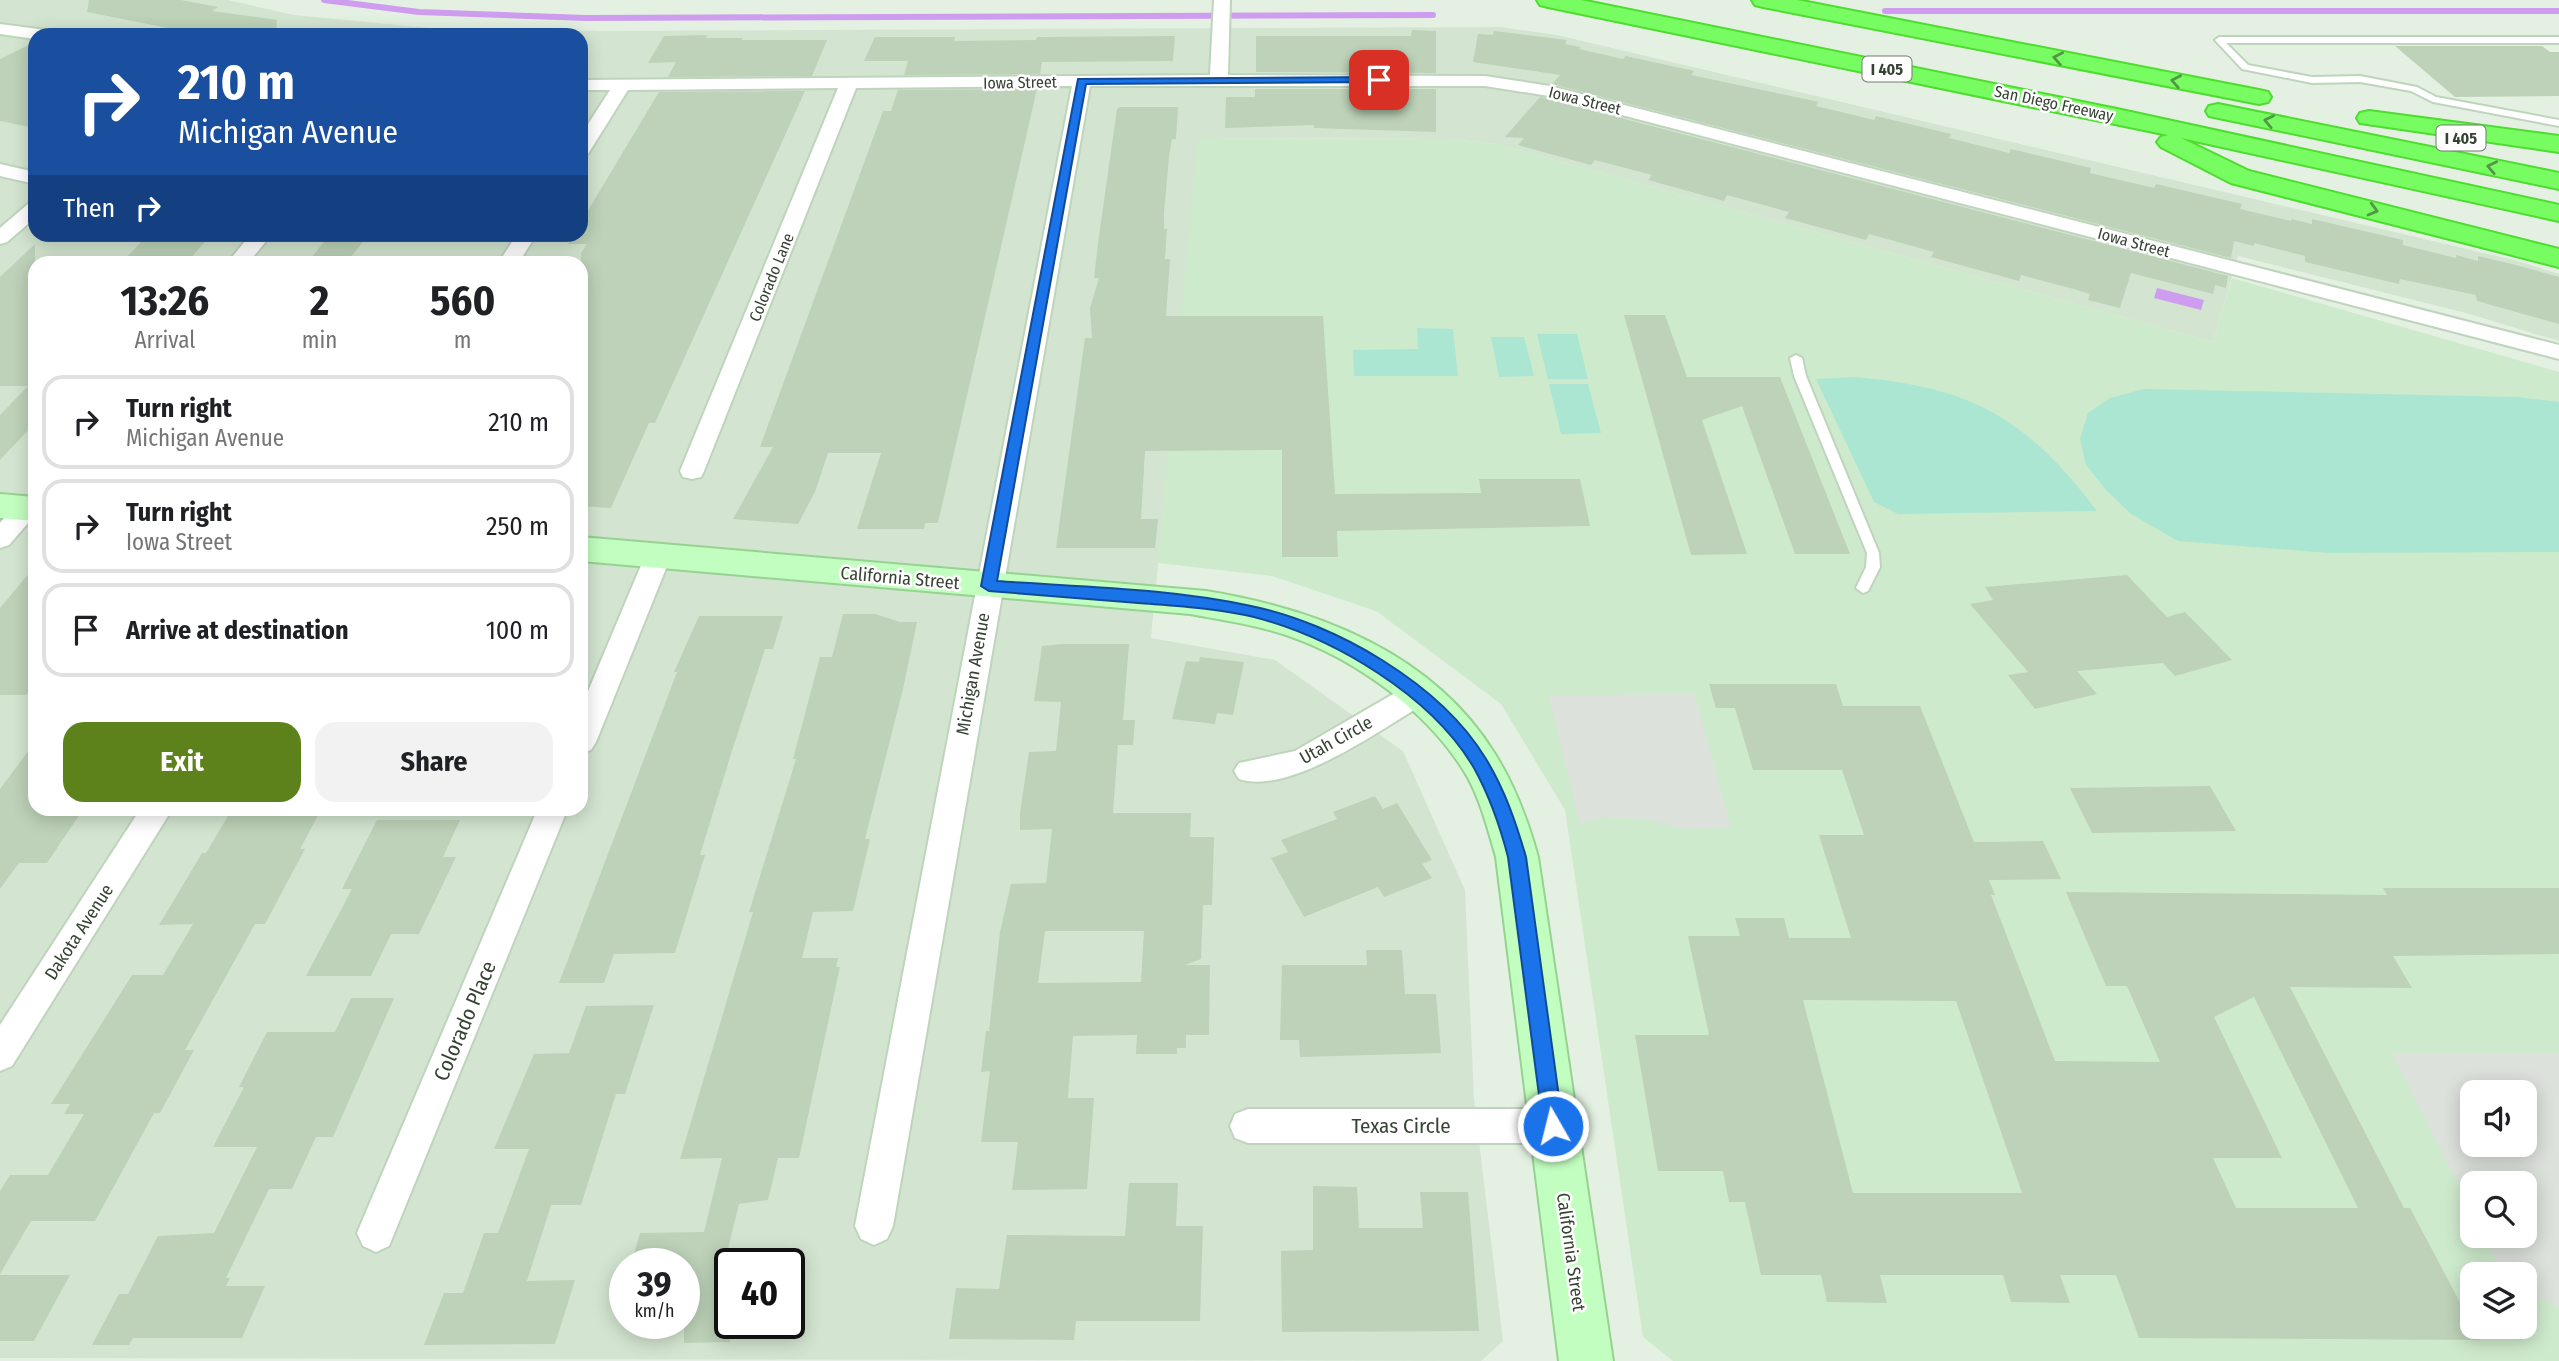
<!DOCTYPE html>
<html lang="en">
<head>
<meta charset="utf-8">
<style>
	body { margin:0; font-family:"Fira Sans Condensed",sans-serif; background:#f2f2f2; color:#202124; height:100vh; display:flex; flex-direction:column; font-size:26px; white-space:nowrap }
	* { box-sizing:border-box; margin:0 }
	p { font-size:23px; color:#757577 }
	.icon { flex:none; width:38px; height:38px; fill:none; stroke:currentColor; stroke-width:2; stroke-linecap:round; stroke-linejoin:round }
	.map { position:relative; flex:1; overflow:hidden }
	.panel { position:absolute; left:28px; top:256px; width:560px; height:560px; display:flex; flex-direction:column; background:#fff; border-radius:21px; box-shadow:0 4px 18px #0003 }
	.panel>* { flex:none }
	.hud { position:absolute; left:28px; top:28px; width:560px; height:214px; border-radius:21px; box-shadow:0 4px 18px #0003; background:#1a4fa0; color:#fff; overflow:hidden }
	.controls { position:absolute; left:2460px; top:1080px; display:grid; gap:14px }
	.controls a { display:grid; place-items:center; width:77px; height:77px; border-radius:14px; background:#fff; box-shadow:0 4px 18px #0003; font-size:35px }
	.speed { position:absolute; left:609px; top:1248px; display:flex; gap:14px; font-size:35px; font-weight:700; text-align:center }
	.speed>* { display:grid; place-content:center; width:91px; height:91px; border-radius:50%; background:#fff; box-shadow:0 4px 18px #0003; line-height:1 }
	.speed small { font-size:18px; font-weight:400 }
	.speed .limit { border:4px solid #111; border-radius:10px; background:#fff; color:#111 }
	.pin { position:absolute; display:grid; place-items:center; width:60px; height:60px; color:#fff; margin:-30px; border-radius:14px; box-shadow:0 4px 10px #0006 }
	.me { position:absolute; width:77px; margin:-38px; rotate:352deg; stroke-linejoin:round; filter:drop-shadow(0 0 5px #0008) }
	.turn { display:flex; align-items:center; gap:24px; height:147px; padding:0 35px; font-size:32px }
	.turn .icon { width:91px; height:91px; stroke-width:2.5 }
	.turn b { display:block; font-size:49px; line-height:60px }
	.then { display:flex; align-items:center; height:66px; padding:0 35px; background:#0003; gap:14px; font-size:26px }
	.eta { display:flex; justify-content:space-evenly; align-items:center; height:119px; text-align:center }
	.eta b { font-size:42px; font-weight:700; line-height:49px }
	.button { display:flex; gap:14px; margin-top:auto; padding:14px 35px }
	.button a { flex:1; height:80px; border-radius:21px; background:#5e821b; color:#fff; font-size:28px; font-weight:700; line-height:80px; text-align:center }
	.button a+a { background:#f2f2f2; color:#202124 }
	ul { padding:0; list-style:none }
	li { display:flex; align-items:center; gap:21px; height:94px; margin:0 14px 10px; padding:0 21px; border:4px solid #e0e0e0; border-radius:21px }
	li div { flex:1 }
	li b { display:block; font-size:26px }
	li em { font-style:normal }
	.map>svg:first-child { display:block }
</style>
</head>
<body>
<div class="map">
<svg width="2559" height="1361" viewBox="0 0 2559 1361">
	<rect width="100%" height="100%" fill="#e4f1e2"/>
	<path fill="#d3e5d0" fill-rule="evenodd" d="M0,0H228L294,15L440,29L578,31L1500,27L1557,35L2518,261L2559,274V341L2466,313L2238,256L2213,342L1497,144L1451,139L1199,138L1151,638L1275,660L1403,751L1465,890L1474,1099L1503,1341L1481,1361L0,1358ZM35,35H581V234H35ZM35,262H581V808H35ZM625,1264H684V1323H625ZM730,1264H789V1323H730Z"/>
	<path fill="#ceeacc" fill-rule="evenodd" d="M1198,138L1451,139L1497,144L2213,342L2232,278L2559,372V1361H1673L1643,1337L1565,810L1501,704L1376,611L1272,576L1158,563ZM2473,1092H2525V1144H2473ZM2473,1183H2525V1236H2473ZM2473,1274H2525V1326H2473Z"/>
	<path fill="#aae6d1" d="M1417,328L1453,329L1458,376H1354L1353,350L1418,349Z
		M1537,334H1577L1588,379H1548Z
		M1491,337H1524L1534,376L1499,377Z
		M1852,377C1970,386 2026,417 2097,511L1898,514L1874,502L1816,379Z
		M1549,384H1588L1601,433L1561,434Z
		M2144,389L2517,397L2559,402V552L2329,553L2178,541L2131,514L2107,491L2086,465L2080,439L2088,413L2110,398Z"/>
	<path fill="#dce1db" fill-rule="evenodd" d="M1694,693L1731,828L1683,829L1650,820L1600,817L1580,824L1549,696Z
		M2559,1053V1308L2525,1290V1274H2503L2484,1236H2525V1183H2473V1213L2393,1054ZM2473,1092H2525V1144H2473Z"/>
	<path fill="#ce9def" d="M2157,288L2204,300L2201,310L2154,298Z"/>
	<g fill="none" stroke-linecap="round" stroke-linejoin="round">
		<path stroke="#ce9def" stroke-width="6" d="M324,0L419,12L587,18L1433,15
			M1885,11H2559"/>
	</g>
	<path fill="#bdd2b8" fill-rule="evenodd" d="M89,0H181L218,7L212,11L277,20L276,35H203L87,12Z
		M1412,30L1436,31V73L1256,72V36H1411Z
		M1494,31L1567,40L1565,44L1581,47L1579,49L1623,59L1626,56L1694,71L1691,75L1819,102L1816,106L1874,120L1876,116L1951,134L1949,138L2009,153L2011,149L2070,163L2091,168L2090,173L2154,188L2156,184L2242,204L2240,209L2291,221V219L2312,224V219L2403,240V245L2456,258V255L2478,261V256L2516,265L2559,277V324L2477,301L2476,295L2400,279L2399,284L2305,262V256L2254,243V246L2234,241L2231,258L1552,84L1560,75L1473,62L1478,34L1493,35Z
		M707,35L706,38H743L741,40H827L812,76L668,77L676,62L648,63L664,36Z
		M1175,36L1173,61L1042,62L1040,74L904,75L908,61H864L875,37H955L954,41L1036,40L1037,37Z
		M35,42V128L0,121V59Z
		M2395,46H2542L2550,52H2559V96L2455,97Z
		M1037,89L938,523H925L924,529H857L881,453H828L815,492L798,524L733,519L773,447H760L883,111H891L898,90Z
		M1255,89H1436V132L1314,128V125L1225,128L1226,97H1255Z
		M805,91L655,423H649L611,508L581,506V253L587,244H568L574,234H581V222L659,92Z
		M1540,97L2228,276L2226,288L2215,285L2213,294L2131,273L2120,308L2088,300L2090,294L2070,288L2021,275L2019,281L1931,257L1934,252L1869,234L1866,240L1785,218L1789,212L1727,195L1724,201L1648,180L1652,175L1595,160L1591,165L1518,145L1524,138L1505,137Z
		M1120,107H1178L1176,139H1172L1169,157L1164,213V229H1167L1165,259H1170L1166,316H1323L1335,494L1481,493L1479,479H1580L1590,526L1337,531L1338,557H1282V450L1145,451L1141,519H1158L1155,548H1056L1085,338H1092L1090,308L1099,278H1094L1098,243L1117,109Z
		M149,234H212L187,262H122Z
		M330,234H369L347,262H308Z
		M35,244V423L0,460V415L28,386H0V277Z
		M1624,315H1665L1687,377H1780L1850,554H1795L1742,406L1702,420L1747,554L1691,555Z
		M35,566V683L26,695H0V608Z
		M2127,575L2167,617L2185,612L2232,660L2175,676L2163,663L2077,671L2097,694L2035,709L2008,675L2028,672L1970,604L1993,600L1985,587Z
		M843,614H875L900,622H917L903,689L865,839H870L853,911L813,912L802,958H838L836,967H840L799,1158H778L768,1200L739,1204L718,1290H730V1342L684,1343V1264H631L640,1233L704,1232L722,1158L680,1159L753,912H749L796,759H793L820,657H832Z
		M699,616H783L773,649H765L731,754L700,855H705L675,953L614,954L604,983H559L677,672H674Z
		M1061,644H1129L1123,720H1135L1133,745H1118L1113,813H1191L1190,837H1214L1212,905H1203L1201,959L1185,965H1210L1209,1035H1186V1048H1177V1054H1136L1137,1035L1073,1036L1068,1098H1094L1087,1189L1012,1190L1018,1142H981L990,1071L981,1072L986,1031H989L1000,932L1011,884L1046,883L1052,829L1020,830V813L1029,752L1056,751L1061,702L1034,701L1042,646ZM1045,931H1144L1141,982L1038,983Z
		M1200,657L1244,662L1233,715L1217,713L1215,724L1172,719L1186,661L1199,662Z
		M1709,684H1836L1843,706H1920L1974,842L2043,841L2061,879L1989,880L1995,895H1991L2055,1061L2160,1062L2127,986H2106L2066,892L2387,895L2383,888H2559V954L2393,956L2412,988L2290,987L2404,1208H2410L2480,1340L2139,1338L2116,1275H2060L2070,1303L2011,1302L2003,1275H1880L1887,1303L1827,1302L1821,1275H1761L1745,1202H1729L1723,1171H1658L1635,1035H1709L1688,936H1740L1735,918H1784L1789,938H1851L1819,835H1864L1842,770H1753L1735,708H1716ZM2254,997L2358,1208H2236L2213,1158H2282L2214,1017ZM1803,1000L1956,1001L2022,1193H1853Z
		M35,742V808H84L47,863H19L0,889V789Z
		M2210,786L2236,831L2092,833L2070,788Z
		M1375,796L1383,809L1397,803L1432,860L1422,864L1432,878L1384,897L1378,887L1304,917L1271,858L1288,852L1281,840L1337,819L1333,812Z
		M263,808H322L300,849H305L265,924H255L185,1050H194L160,1113H154L95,1221H31L0,1274V1191L10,1175H48L84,1114H64L70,1104H51L132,975H163L193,924L159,925L202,853H206L231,811Z
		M377,820H460L443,857H456L419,934H391L371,976H306L352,889H342Z
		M1366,950H1402L1405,994H1436L1441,1053L1300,1057L1299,1040H1280L1282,965H1367Z
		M351,998H394L333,1137H316L292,1189H269L226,1278H230L226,1286H265L242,1338H133L129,1345H92L119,1294H128L158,1236L214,1233L257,1147H213L244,1087H239L267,1032H335Z
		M654,1005L625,1094H616L581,1205H551L527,1281L575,1280L555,1344L424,1345L444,1293H463L484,1233H498L529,1149H494L534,1054L569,1053L586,1006Z
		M1129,1183H1178L1176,1226H1203L1200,1321H1076L1074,1340L949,1339L956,1288L999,1289L1007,1235L1125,1236Z
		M1313,1186L1357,1187L1359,1228H1423L1420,1192H1468L1479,1331L1282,1332L1281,1251L1313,1250Z
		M0,1275H70L34,1341H0Z"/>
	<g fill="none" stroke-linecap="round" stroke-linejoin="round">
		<defs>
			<path id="lane" d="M2559,37V43H2226L2248,65L2312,77L2360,76L2417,87L2436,97L2559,120V126L2433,102L2411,91L2360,82L2312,83L2242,69L2215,40L2219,37Z
				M1796,355L1802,358L1806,376L1879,553L1880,567L1868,591L1863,593L1856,588L1866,567L1867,553L1794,376L1790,358Z"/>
			<path id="street" d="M1214,0H1230L1228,75L1485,76L1550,86L2559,345V359L1549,96L1485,86H1090L893,1226L887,1239L874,1245L861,1239L855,1226L1072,86L856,88L704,471L701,477L692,479L683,477L680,471L838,88L628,90L588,154L581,156V135L610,90H581V80L1210,75Z
				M0,24L46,30L54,35H35V39L0,34Z
				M0,164L35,172V184L0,176Z
				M35,202V218L7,242L0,244V228L28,204Z
				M251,234H272L249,262H228Z
				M517,234H537L519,262H499Z
				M27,500L35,502V515L9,545L0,548V523L18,502Z
				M658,547L667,550L671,556L596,742L591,750L581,753V708L645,556L649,550Z
				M1417,683L1427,686L1431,694L1427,702C1383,728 1290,796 1239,779L1234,771L1239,763L1295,751L1407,686Z
				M141,808H173L12,1066L0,1071V1025Z
				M538,808H568L389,1246L376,1252L363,1246L357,1233Z
				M1248,1109H1553L1566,1114L1571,1126L1566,1138L1553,1143H1248L1235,1138L1230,1126L1235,1114Z"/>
			<path id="secondary" d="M0,494L35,497V521L0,518Z
				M581,537L1206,591C1317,609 1433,653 1495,754C1515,786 1528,821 1538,857L1613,1361H1559L1496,857C1488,830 1481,801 1467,776C1430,713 1358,660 1289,636C1257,625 1223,620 1190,614L581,561Z"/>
			<path id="highway" d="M1537,0H1581L2117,109L2559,205V221L2181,138L2249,171L2559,249V267L2231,183L2161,147L2157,142L2161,137L2168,135L1548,7L1540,5Z
				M1752,0H1797L2259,90L2268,92L2271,97L2268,102L2259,104L1763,7L1755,5Z
				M2218,104L2559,173V189L2209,116L2206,111L2209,106Z
				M2369,111L2559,136V152L2360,123L2357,118L2360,113Z"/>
		</defs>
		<use href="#lane" stroke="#bfd4bc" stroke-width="4"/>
		<use href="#street" stroke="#bfd4bc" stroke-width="4"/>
		<use href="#secondary" stroke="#96d291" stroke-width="4"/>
		<use href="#highway" stroke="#4fdc31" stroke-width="4"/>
		<use href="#lane" fill="#fff" fill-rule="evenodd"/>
		<use href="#street" fill="#fff" fill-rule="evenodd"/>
		<use href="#secondary" fill="#c2febf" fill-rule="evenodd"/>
		<use href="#highway" fill="#77fd61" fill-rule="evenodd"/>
	</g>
	<defs><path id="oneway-chevron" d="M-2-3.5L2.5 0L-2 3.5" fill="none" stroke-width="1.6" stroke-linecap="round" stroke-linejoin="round" transform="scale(1.75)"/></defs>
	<g stroke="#539648">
		<use href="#oneway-chevron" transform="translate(2058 58) rotate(-169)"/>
		<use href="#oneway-chevron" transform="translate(2176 81) rotate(-169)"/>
		<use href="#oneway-chevron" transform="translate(2269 121) rotate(-168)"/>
		<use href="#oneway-chevron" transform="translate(2492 167) rotate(-168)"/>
		<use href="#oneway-chevron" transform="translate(2373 210) rotate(15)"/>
	</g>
	<path fill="#1a73e8" stroke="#114b97" stroke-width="2" d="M1379,77L1382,78V82L1086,84L997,581C1081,587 1168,588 1251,606C1335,623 1441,684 1486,759C1505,790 1516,823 1526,857L1563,1126L1560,1133L1553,1136L1546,1133L1543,1126L1508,857C1500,826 1490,797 1474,768C1431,695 1334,638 1254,617C1217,608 1176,606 1138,603C1088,599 1038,595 989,591L981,586L1078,79Z"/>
	<g text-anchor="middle" stroke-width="5" stroke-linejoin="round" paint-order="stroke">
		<g fill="#fff" stroke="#727b70" stroke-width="2">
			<rect x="1862.5" y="56.5" width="49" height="25" rx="5"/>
			<rect x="2436.5" y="125.5" width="49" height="25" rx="5"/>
		</g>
		<g font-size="16" font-weight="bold" fill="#364233">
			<text x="1887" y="75">I 405</text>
			<text x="2461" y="144">I 405</text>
		</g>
		<g font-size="16" fill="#364233" stroke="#fff">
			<text transform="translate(1020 82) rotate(-1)" y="6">Iowa Street</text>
			<text transform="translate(1585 100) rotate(14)" y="6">Iowa Street</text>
			<text transform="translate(2054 103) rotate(12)" y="6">San Diego Freeway</text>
			<text transform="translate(2134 242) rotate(15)" y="6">Iowa Street</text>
			<text transform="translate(771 277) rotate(-68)" y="6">Colorado Lane</text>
		</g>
		<g font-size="18" fill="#364233" stroke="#fff">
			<text transform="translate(900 578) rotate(5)" y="6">California Street</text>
			<text transform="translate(973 674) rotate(-80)" y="6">Michigan Avenue</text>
			<text transform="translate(1336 740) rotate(-29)" y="6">Utah Circle</text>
			<text transform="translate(79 932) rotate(-57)" y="6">Dakota Avenue</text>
			<text transform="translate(1571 1252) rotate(82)" y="6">California Street</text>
		</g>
		<g font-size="21" fill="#364233" stroke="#fff">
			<text transform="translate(465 1021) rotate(-67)" y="7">Colorado Place</text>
			<text x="1401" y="1133">Texas Circle</text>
		</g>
	</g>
</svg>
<div class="controls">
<a><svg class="icon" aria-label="sound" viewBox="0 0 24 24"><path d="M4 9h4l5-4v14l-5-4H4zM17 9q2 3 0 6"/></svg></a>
<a><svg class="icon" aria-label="search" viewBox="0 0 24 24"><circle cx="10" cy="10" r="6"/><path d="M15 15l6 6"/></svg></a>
<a><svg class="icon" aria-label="layers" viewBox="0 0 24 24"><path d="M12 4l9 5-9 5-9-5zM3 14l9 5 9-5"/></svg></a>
</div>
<div class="speed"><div>39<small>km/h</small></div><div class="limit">40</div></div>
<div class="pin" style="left:1379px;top:80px;background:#d93025"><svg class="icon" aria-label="arrive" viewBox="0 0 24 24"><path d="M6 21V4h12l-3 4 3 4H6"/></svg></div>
<svg class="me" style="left:1553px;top:1126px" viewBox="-20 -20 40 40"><circle r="17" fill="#1a73e8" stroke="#fff" stroke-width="3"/><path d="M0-11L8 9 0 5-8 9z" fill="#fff"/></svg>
<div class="hud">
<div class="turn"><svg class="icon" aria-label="right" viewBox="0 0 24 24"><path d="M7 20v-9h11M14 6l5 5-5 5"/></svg><div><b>210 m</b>Michigan Avenue</div></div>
<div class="then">Then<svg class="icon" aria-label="right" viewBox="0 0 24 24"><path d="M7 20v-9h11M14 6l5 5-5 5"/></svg></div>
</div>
<section class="panel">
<div class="eta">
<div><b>13:26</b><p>Arrival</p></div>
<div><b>2</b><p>min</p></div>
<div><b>560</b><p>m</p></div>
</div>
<ul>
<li><svg class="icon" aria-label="right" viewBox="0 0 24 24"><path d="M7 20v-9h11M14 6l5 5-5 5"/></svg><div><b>Turn right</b><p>Michigan Avenue</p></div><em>210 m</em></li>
<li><svg class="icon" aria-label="right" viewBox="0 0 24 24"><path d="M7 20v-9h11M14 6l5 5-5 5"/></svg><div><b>Turn right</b><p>Iowa Street</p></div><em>250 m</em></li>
<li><svg class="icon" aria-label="arrive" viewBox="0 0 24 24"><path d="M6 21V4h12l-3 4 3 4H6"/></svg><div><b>Arrive at destination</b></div><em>100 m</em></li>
</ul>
<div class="button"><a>Exit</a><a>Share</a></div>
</section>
</div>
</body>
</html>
